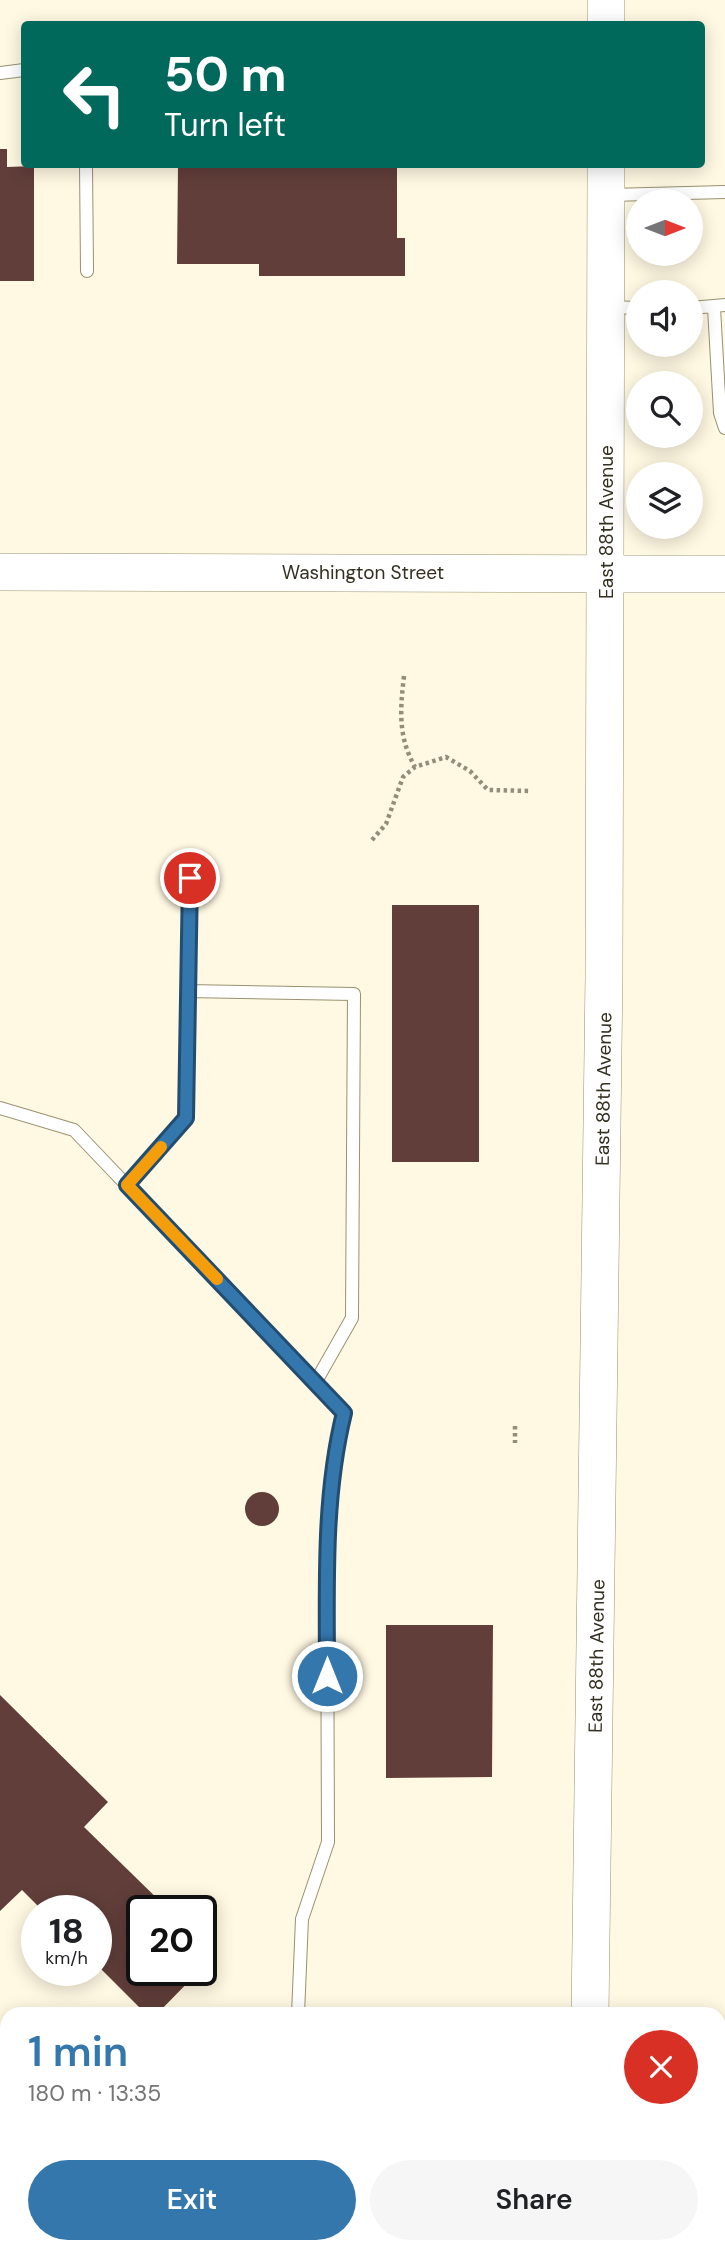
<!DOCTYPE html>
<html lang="en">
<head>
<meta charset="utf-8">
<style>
	body { margin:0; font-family:"DM Sans",sans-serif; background:#f6f6f6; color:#202124; height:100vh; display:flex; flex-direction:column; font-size:26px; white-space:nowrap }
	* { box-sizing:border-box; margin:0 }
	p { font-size:23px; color:#757577 }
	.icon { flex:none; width:38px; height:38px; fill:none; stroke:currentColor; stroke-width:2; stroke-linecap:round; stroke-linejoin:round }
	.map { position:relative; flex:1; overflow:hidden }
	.drawer { position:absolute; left:0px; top:2007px; width:726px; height:247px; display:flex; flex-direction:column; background:#fff; border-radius:21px 21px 0 0; box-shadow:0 4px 18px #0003 }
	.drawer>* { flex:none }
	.banner { position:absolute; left:21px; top:21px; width:684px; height:147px; border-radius:7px; box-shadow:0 4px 18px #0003; background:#00695c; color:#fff; overflow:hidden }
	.needle { width:46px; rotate:90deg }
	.tools { position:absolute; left:626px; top:189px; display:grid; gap:14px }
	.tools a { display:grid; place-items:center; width:77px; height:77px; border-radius:50%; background:#fff; box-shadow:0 4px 18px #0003; font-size:35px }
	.speed { position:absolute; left:21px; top:1895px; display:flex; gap:14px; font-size:35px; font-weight:700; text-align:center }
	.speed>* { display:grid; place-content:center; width:91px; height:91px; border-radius:50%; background:#fff; box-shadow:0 4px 18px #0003; line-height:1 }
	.speed small { font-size:18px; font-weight:400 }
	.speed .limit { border:4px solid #111; border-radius:10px; background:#fff; color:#111 }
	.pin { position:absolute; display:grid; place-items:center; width:60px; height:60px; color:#fff; margin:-30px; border:4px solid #fff; border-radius:50%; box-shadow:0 2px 7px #0007 }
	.me { position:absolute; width:77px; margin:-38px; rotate:0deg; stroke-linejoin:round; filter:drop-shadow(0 0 5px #0008) }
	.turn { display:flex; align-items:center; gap:24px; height:147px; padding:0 28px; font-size:32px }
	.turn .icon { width:91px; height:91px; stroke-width:2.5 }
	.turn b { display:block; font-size:49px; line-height:60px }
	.round { display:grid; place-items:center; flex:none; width:74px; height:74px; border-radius:37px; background:#f6f6f6 }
	.summary { display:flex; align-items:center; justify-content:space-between; height:119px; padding:0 28px }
	h1 { font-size:42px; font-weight:600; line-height:52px; color:#3477ad }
	.action { display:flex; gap:14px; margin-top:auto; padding:14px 28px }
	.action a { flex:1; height:80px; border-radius:42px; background:#3477ad; color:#fff; font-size:28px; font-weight:600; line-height:80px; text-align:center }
	.action a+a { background:#f6f6f6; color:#202124 }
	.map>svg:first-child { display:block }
</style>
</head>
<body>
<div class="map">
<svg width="725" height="2253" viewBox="0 0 725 2253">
	<rect width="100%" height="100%" fill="#fff9e3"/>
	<path fill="#613e3a" d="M0,149H7V167L34,166V281H0Z
		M178,164H397V238H405V276H259V264H177Z
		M392,905H479V1162H392Z
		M245 1509a17 17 0 1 1 34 0a17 17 0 1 1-34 0Z
		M386,1625H493L492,1777L386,1778Z
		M0,1695L108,1802L84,1827L170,1911H142V1970H200L157,2014H146L96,1964V1911H43L22,1890L0,1911Z
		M201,1941L215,1954L201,1969Z
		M719,2158H725V2250H720Z
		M14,2247H147V2253H15Z
		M423,2247H447L445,2253Z"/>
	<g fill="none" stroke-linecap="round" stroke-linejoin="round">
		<defs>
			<path id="service" d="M0,73L24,70
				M86,164L87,271
				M610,195L725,192
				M608,307L639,308
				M691,308L725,305
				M714,308L720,413L725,428
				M187,991L190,878
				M0,1108L74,1130L344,1413L335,1448L327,1566L328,1842L302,1919L298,2014
				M127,1185L186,1118L187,991L354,994L352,1318L315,1383
				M0,2044H7
				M497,2253L499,2247"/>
			<path id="minor" d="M719,2075H725
				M0,2143L7,2142"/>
			<path id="secondary" d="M606,0V24
				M0,572L725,574
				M590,2014L604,976L606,164
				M587,2253V2247"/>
		</defs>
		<use href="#service" stroke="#9a916f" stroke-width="14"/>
		<use href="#minor" stroke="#9a916f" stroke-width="28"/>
		<use href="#secondary" stroke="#9a916f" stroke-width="38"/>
		<path stroke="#938e7c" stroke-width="4.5" stroke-dasharray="3.5 3.5" stroke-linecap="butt" d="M404,676C400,710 398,737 415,767
			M372,840L386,824L403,777L415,767L446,757L470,771L488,790L531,791
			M515,1426V1443"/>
		<use href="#service" stroke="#fff" stroke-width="12"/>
		<use href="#minor" stroke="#fff" stroke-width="26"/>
		<use href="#secondary" stroke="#fff" stroke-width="37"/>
	</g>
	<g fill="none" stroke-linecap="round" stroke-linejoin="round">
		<defs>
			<path id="route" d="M190,878L186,1118L127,1185L344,1413C323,1498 327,1589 327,1676"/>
		</defs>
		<use href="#route" stroke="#224d70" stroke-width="18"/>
		<use href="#route" stroke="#3477ad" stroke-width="12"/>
		<path stroke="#f59e0b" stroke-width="12" d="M161,1147L127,1185L217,1279"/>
	</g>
	<g text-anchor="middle" stroke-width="7" stroke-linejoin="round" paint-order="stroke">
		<g font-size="19" fill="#332f21" stroke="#fff">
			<text transform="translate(606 522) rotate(-90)" y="7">East 88th Avenue</text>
			<text x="363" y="579">Washington Street</text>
			<text transform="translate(603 1089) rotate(-89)" y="7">East 88th Avenue</text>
			<text transform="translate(596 1656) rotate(-89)" y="7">East 88th Avenue</text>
		</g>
	</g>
</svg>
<div class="tools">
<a><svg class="needle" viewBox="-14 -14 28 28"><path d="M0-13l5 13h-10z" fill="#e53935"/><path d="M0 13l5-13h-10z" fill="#757577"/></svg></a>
<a><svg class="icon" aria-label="sound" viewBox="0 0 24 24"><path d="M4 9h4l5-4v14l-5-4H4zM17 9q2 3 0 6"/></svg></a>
<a><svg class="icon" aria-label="search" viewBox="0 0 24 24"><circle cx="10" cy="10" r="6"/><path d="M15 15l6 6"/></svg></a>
<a><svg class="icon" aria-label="layers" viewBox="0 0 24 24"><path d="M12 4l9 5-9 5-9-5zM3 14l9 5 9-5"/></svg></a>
</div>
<div class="speed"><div>18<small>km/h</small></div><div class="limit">20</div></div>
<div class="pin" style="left:190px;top:878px;background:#d93025"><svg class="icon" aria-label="arrive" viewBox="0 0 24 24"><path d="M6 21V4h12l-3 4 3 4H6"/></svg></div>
<svg class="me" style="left:327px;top:1676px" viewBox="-20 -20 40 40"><circle r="17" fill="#3477ad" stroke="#fff" stroke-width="3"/><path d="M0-11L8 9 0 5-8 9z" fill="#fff"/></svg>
<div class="banner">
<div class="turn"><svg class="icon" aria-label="left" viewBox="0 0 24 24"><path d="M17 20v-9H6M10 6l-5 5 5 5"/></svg><div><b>50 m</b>Turn left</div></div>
</div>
<section class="drawer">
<div class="summary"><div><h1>1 min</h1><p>180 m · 13:35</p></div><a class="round" style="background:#d93025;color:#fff"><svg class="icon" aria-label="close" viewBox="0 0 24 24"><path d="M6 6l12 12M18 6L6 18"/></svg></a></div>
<div class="action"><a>Exit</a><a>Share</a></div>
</section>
</div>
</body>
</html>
